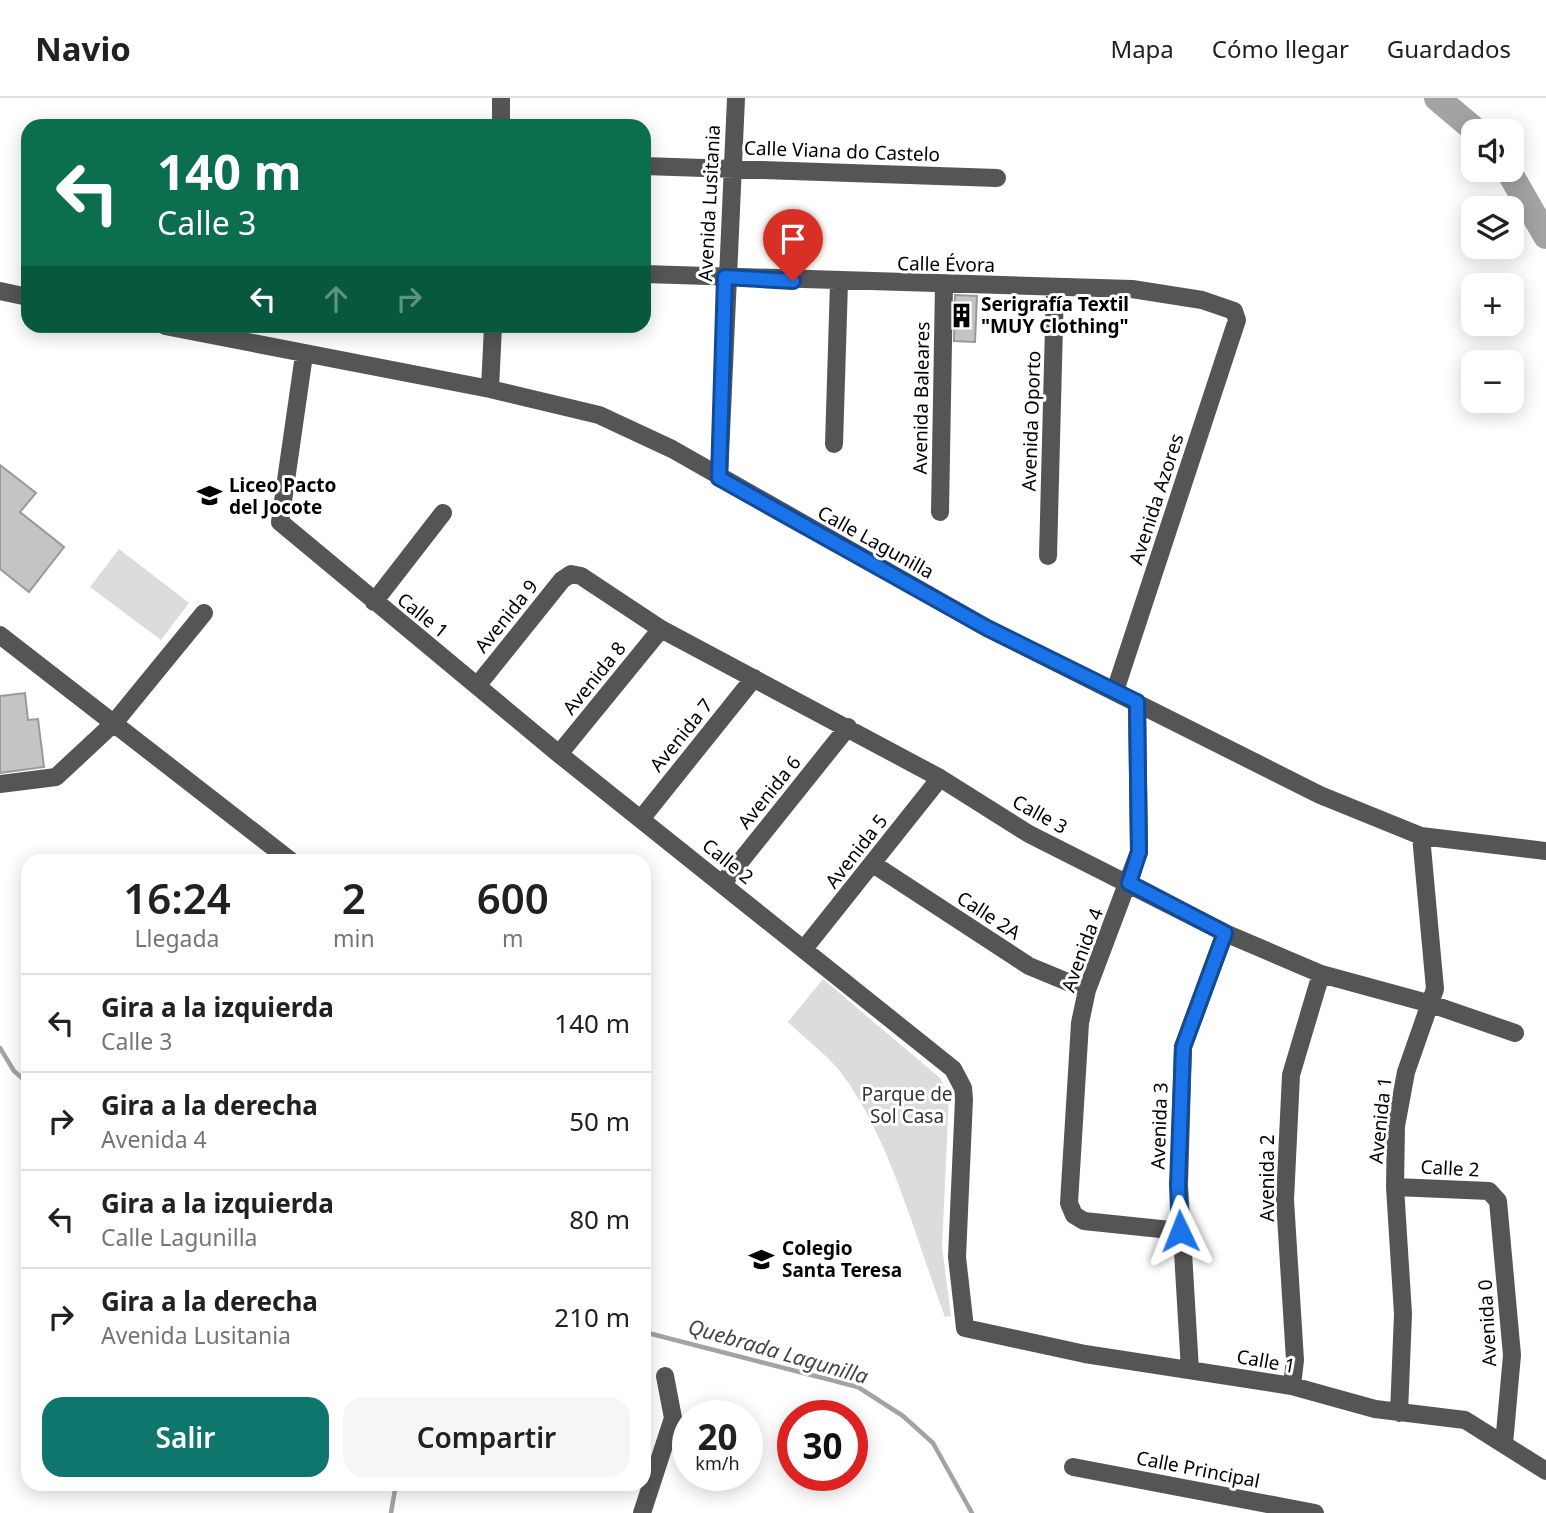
<!DOCTYPE html>
<html lang="es">
<head>
<meta charset="utf-8">
<style>
	body { margin:0; font-family:"Noto Sans",sans-serif; background:#f6f6f6; color:#202124; height:100vh; display:flex; flex-direction:column; font-size:26px; white-space:nowrap }
	* { box-sizing:border-box; margin:0 }
	p { font-size:23px; color:#757577 }
	.icon { flex:none; width:38px; height:38px; fill:none; stroke:currentColor; stroke-width:2; stroke-linecap:round; stroke-linejoin:round }
	.map { position:relative; flex:1; overflow:hidden }
	.panel { position:absolute; left:21px; top:756px; width:630px; height:637px; display:flex; flex-direction:column; background:#fff; border-radius:21px; box-shadow:0 4px 18px #0003 }
	.panel>* { flex:none }
	.banner { position:absolute; left:21px; top:21px; width:630px; height:214px; border-radius:21px; box-shadow:0 4px 18px #0003; background:#0b6e4f; color:#fff; overflow:hidden }
	.tools { position:absolute; left:1461px; top:21px; display:grid; gap:14px }
	.tools a { display:grid; place-items:center; width:63px; height:63px; border-radius:14px; background:#fff; box-shadow:0 4px 18px #0003; font-size:35px }
	.speed { position:absolute; left:672px; top:1302px; display:flex; gap:14px; font-size:35px; font-weight:700; text-align:center }
	.speed>* { display:grid; place-content:center; width:91px; height:91px; border-radius:50%; background:#fff; box-shadow:0 4px 18px #0003; line-height:1 }
	.speed small { font-size:18px; font-weight:400 }
	.speed .limit { border:10px solid #d22; background:#fff; color:#111 }
	.pin { position:absolute; display:grid; place-items:center; width:60px; height:60px; color:#fff; margin:-72px -30px; border-radius:50% 50% 50% 0; rotate:-45deg; box-shadow:0 0 7px #0007 }
	.pin .icon { rotate:45deg }
	.me { position:absolute; width:77px; margin:-38px; rotate:358deg; stroke-linejoin:round; filter:drop-shadow(0 0 5px #0008) }
	.turn { display:flex; align-items:center; gap:24px; height:147px; padding:0 21px; font-size:32px }
	.turn .icon { width:91px; height:91px; stroke-width:2.5 }
	.turn b { display:block; font-size:49px; line-height:60px }
	.lanes { display:flex; align-items:center; height:66px; padding:0 21px; background:#0003; justify-content:center; gap:35px; direction:ltr }
	.lanes .off { opacity:.35 }
	.eta { display:flex; justify-content:space-evenly; align-items:center; height:119px; text-align:center }
	.eta b { font-size:42px; font-weight:600; line-height:49px }
	.action { display:flex; gap:14px; margin-top:auto; padding:14px 21px }
	.action a { flex:1; height:80px; border-radius:21px; background:#0f766e; color:#fff; font-size:28px; font-weight:600; line-height:80px; text-align:center }
	.action a+a { background:#f6f6f6; color:#202124 }
	ul { padding:0; list-style:none }
	li { display:flex; align-items:center; gap:21px; height:98px; padding:0 21px; border-top:2px solid #e0e0e0 }
	li div { flex:1 }
	li b { display:block; font-size:26px }
	li em { font-style:normal }
	header { display:flex; align-items:center; gap:42px; box-sizing:border-box; height:98px; padding:0 35px; background:#fff; border-bottom:2px solid #e0e0e0 }
	header strong { font-size:33px }
	nav { display:flex; gap:38px; margin-inline-start:auto; font-size:24px }
	.map>svg:first-child { display:block }
</style>
</head>
<body>
<header>
<strong>Navio</strong>
<nav><a>Mapa</a><a>Cómo llegar</a><a>Guardados</a></nav>
</header>
<div class="map">
<svg width="1546" height="1415" viewBox="0 0 1546 1415">
	<rect width="100%" height="100%" fill="#fff"/>
	<path fill="#dcdcdc" d="M119,451L189,505L161,542L90,489Z
		M823,881L940,980L949,997L942,1149L951,1218L945,1219C917,1144 890,1040 842,976C828,957 805,941 788,924Z"/>
	<g fill="none" stroke-linecap="round" stroke-linejoin="round">
		<path stroke="#a3a3a3" stroke-width="4.5" d="M0,950L14,973L28,985
			M644,1234L858,1289L903,1318L933,1345L972,1415
			M391,1415L396,1386"/>
		<path stroke="#a3a3a3" stroke-width="26" d="M1437,0L1476,33
			M1508,72L1546,138"/>
	</g>
	<path fill="#c4c4c4" stroke="#999" stroke-width="2" d="M955,197L977,198L975,244L954,243Z
		M0,367L36,395L20,414L64,449L29,494L0,471Z
		M25,595L28,622L38,621L44,669L0,675V598Z"/>
	<g fill="none" stroke-linecap="round" stroke-linejoin="round">
		<path stroke="#555" stroke-width="18" d="M501,28V0
			M644,68L997,80
			M644,176L1132,191L1202,202L1234,213L1237,222L1115,593
			M0,193L28,199
			M165,228L490,291L599,317L672,351L987,530L1320,697L1421,738L1546,753
			M304,257L280,424L559,656L953,971L963,990L964,1001L957,1159L965,1230L1085,1256L1292,1288L1375,1311L1465,1322L1546,1373
			M490,291L493,228
			M834,346L839,185
			M719,380L736,0
			M940,414L944,187
			M1048,458L1055,190
			M374,504L443,415
			M0,537L291,763
			M477,588L562,482L571,476L581,478L661,531L940,680L1029,736L1225,835L1321,876L1431,906L1515,935
			M1137,604L1139,754L1087,892L1080,925L1069,1105L1074,1117L1084,1123L1180,1133
			M559,656L661,531
			M0,686L56,679L114,625L204,515
			M641,721L754,580
			M873,766L1029,868L1087,892
			M723,785L848,629
			M804,851L940,680
			M1395,1089L1489,1093L1498,1103L1512,1257L1504,1346
			M1190,1272L1179,1087L1183,949L1225,835
			M1292,1288L1295,1262L1285,1102L1291,977L1321,876
			M1399,1315L1403,1216L1395,1089L1396,1028L1406,974L1435,891L1421,738
			M1073,1369L1315,1415
			M642,1415L673,1320L665,1278"/>
	</g>
	<g fill="none" stroke-linecap="round" stroke-linejoin="round">
		<defs>
			<path id="route" d="M793,183L725,179L719,380L987,530L1137,604L1139,754L1129,785L1225,835L1183,949L1178,1087L1180,1133"/>
		</defs>
		<use href="#route" stroke="#114b97" stroke-width="18"/>
		<use href="#route" stroke="#1a73e8" stroke-width="12"/>
	</g>
	<defs>
		<symbol id="building-bare" viewBox="-9 -9 18 18"><path d="M-4-6H4V6H1V3H-1V6H-4ZM-2.5-4.3h1.7v1.8h-1.7ZM.8-4.3h1.7v1.8H.8ZM-2.5-1h1.7V.8h-1.7ZM.8-1h1.7V.8H.8Z" fill="#000" stroke="#fff" stroke-width="2.5" paint-order="stroke"/></symbol>
		<symbol id="school-bare" viewBox="-9 -9 18 18"><path d="M0-5L7-2L0 1L-7-2ZM-4 1L0 2.5L4 1V4Q0 6-4 4Z" fill="#000" stroke="#fff" stroke-width="2.5" paint-order="stroke"/></symbol>
	</defs>
	<g fill-rule="evenodd">
		<use href="#building-bare" x="944" y="200" width="35" height="35"/>
		<use href="#school-bare" x="192" y="380" width="35" height="35"/>
		<use href="#school-bare" x="744" y="1144" width="35" height="35"/>
	</g>
	<g text-anchor="middle" stroke-width="6" stroke-linejoin="round" paint-order="stroke">
		<g font-size="19" fill="#000" stroke="#fff">
			<text transform="translate(842 53) rotate(2)" y="7">Calle Viana do Castelo</text>
			<text transform="translate(709 105) rotate(-87)" y="7">Avenida Lusitania</text>
			<text transform="translate(946 166) rotate(1)" y="7">Calle Évora</text>
			<text transform="translate(921 300) rotate(-89)" y="7">Avenida Baleares</text>
			<text transform="translate(1031 323) rotate(-88)" y="7">Avenida Oporto</text>
			<text transform="translate(1156 401) rotate(-72)" y="7">Avenida Azores</text>
			<text transform="translate(876 444) rotate(29)" y="7">Calle Lagunilla</text>
			<text transform="translate(423 517) rotate(39)" y="7">Calle 1</text>
			<text transform="translate(506 518) rotate(-51)" y="7">Avenida 9</text>
			<text transform="translate(594 580) rotate(-51)" y="7">Avenida 8</text>
			<text transform="translate(681 637) rotate(-51)" y="7">Avenida 7</text>
			<text transform="translate(769 694) rotate(-51)" y="7">Avenida 6</text>
			<text transform="translate(1040 716) rotate(29)" y="7">Calle 3</text>
			<text transform="translate(856 753) rotate(-52)" y="7">Avenida 5</text>
			<text transform="translate(728 763) rotate(39)" y="7">Calle 2</text>
			<text transform="translate(989 817) rotate(33)" y="7">Calle 2A</text>
			<text transform="translate(1082 852) rotate(-70)" y="7">Avenida 4</text>
			<text transform="translate(1380 1022) rotate(-84)" y="7">Avenida 1</text>
			<text transform="translate(1159 1028) rotate(-88)" y="7">Avenida 3</text>
			<text transform="translate(1450 1070) rotate(3)" y="7">Calle 2</text>
			<text transform="translate(1267 1080) rotate(-90)" y="7">Avenida 2</text>
			<text transform="translate(1487 1225) rotate(-93)" y="7">Avenida 0</text>
			<text transform="translate(1266 1263) rotate(10)" y="7">Calle 1</text>
			<text transform="translate(1198 1371) rotate(11)" y="7">Calle Principal</text>
		</g>
		<g font-size="19" font-weight="bold" fill="#000" stroke="#fff" text-anchor="start">
			<text x="981" y="213">Serigrafía Textil<tspan x="981" dy="22">"MUY Clothing"</tspan></text>
			<text x="229" y="394">Liceo Pacto<tspan x="229" dy="22">del Jocote</tspan></text>
			<text x="782" y="1157">Colegio<tspan x="782" dy="22">Santa Teresa</tspan></text>
		</g>
		<g font-size="19" fill="#333" stroke="#fff">
			<text x="907" y="1003">Parque de<tspan x="907" dy="22">Sol Casa</tspan></text>
		</g>
		<g font-size="21" font-style="italic" fill="#444" stroke="#fff">
			<text transform="translate(778 1254) rotate(16)" y="7">Quebrada Lagunilla</text>
		</g>
	</g>
</svg>
<div class="tools">
<a><svg class="icon" aria-label="sound" viewBox="0 0 24 24"><path d="M4 9h4l5-4v14l-5-4H4zM17 9q2 3 0 6"/></svg></a>
<a><svg class="icon" aria-label="layers" viewBox="0 0 24 24"><path d="M12 4l9 5-9 5-9-5zM3 14l9 5 9-5"/></svg></a>
<a>+</a>
<a>−</a>
</div>
<div class="speed"><div>20<small>km/h</small></div><div class="limit">30</div></div>
<div class="pin" style="left:793px;top:183px;background:#d93025"><svg class="icon" aria-label="arrive" viewBox="0 0 24 24"><path d="M6 21V4h12l-3 4 3 4H6"/></svg></div>
<svg class="me" style="left:1180px;top:1133px" viewBox="-20 -20 40 40"><path d="M0-17L14 15 0 8-14 15z" fill="#1a73e8" stroke="#fff" stroke-width="4"/></svg>
<div class="banner">
<div class="turn"><svg class="icon" aria-label="left" viewBox="0 0 24 24"><path d="M17 20v-9H6M10 6l-5 5 5 5"/></svg><div><b>140 m</b>Calle 3</div></div>
<div class="lanes"><svg class="icon" aria-label="left" viewBox="0 0 24 24"><path d="M17 20v-9H6M10 6l-5 5 5 5"/></svg><svg class="icon off" aria-label="ahead" viewBox="0 0 24 24"><path d="M12 20V5M6 11l6-6 6 6"/></svg><svg class="icon off" aria-label="right" viewBox="0 0 24 24"><path d="M7 20v-9h11M14 6l5 5-5 5"/></svg></div>
</div>
<section class="panel">
<div class="eta">
<div><b>16:24</b><p>Llegada</p></div>
<div><b>2</b><p>min</p></div>
<div><b>600</b><p>m</p></div>
</div>
<ul>
<li><svg class="icon" aria-label="left" viewBox="0 0 24 24"><path d="M17 20v-9H6M10 6l-5 5 5 5"/></svg><div><b>Gira a la izquierda</b><p>Calle 3</p></div><em>140 m</em></li>
<li><svg class="icon" aria-label="right" viewBox="0 0 24 24"><path d="M7 20v-9h11M14 6l5 5-5 5"/></svg><div><b>Gira a la derecha</b><p>Avenida 4</p></div><em>50 m</em></li>
<li><svg class="icon" aria-label="left" viewBox="0 0 24 24"><path d="M17 20v-9H6M10 6l-5 5 5 5"/></svg><div><b>Gira a la izquierda</b><p>Calle Lagunilla</p></div><em>80 m</em></li>
<li><svg class="icon" aria-label="right" viewBox="0 0 24 24"><path d="M7 20v-9h11M14 6l5 5-5 5"/></svg><div><b>Gira a la derecha</b><p>Avenida Lusitania</p></div><em>210 m</em></li>
</ul>
<div class="action"><a>Salir</a><a>Compartir</a></div>
</section>
</div>
</body>
</html>
